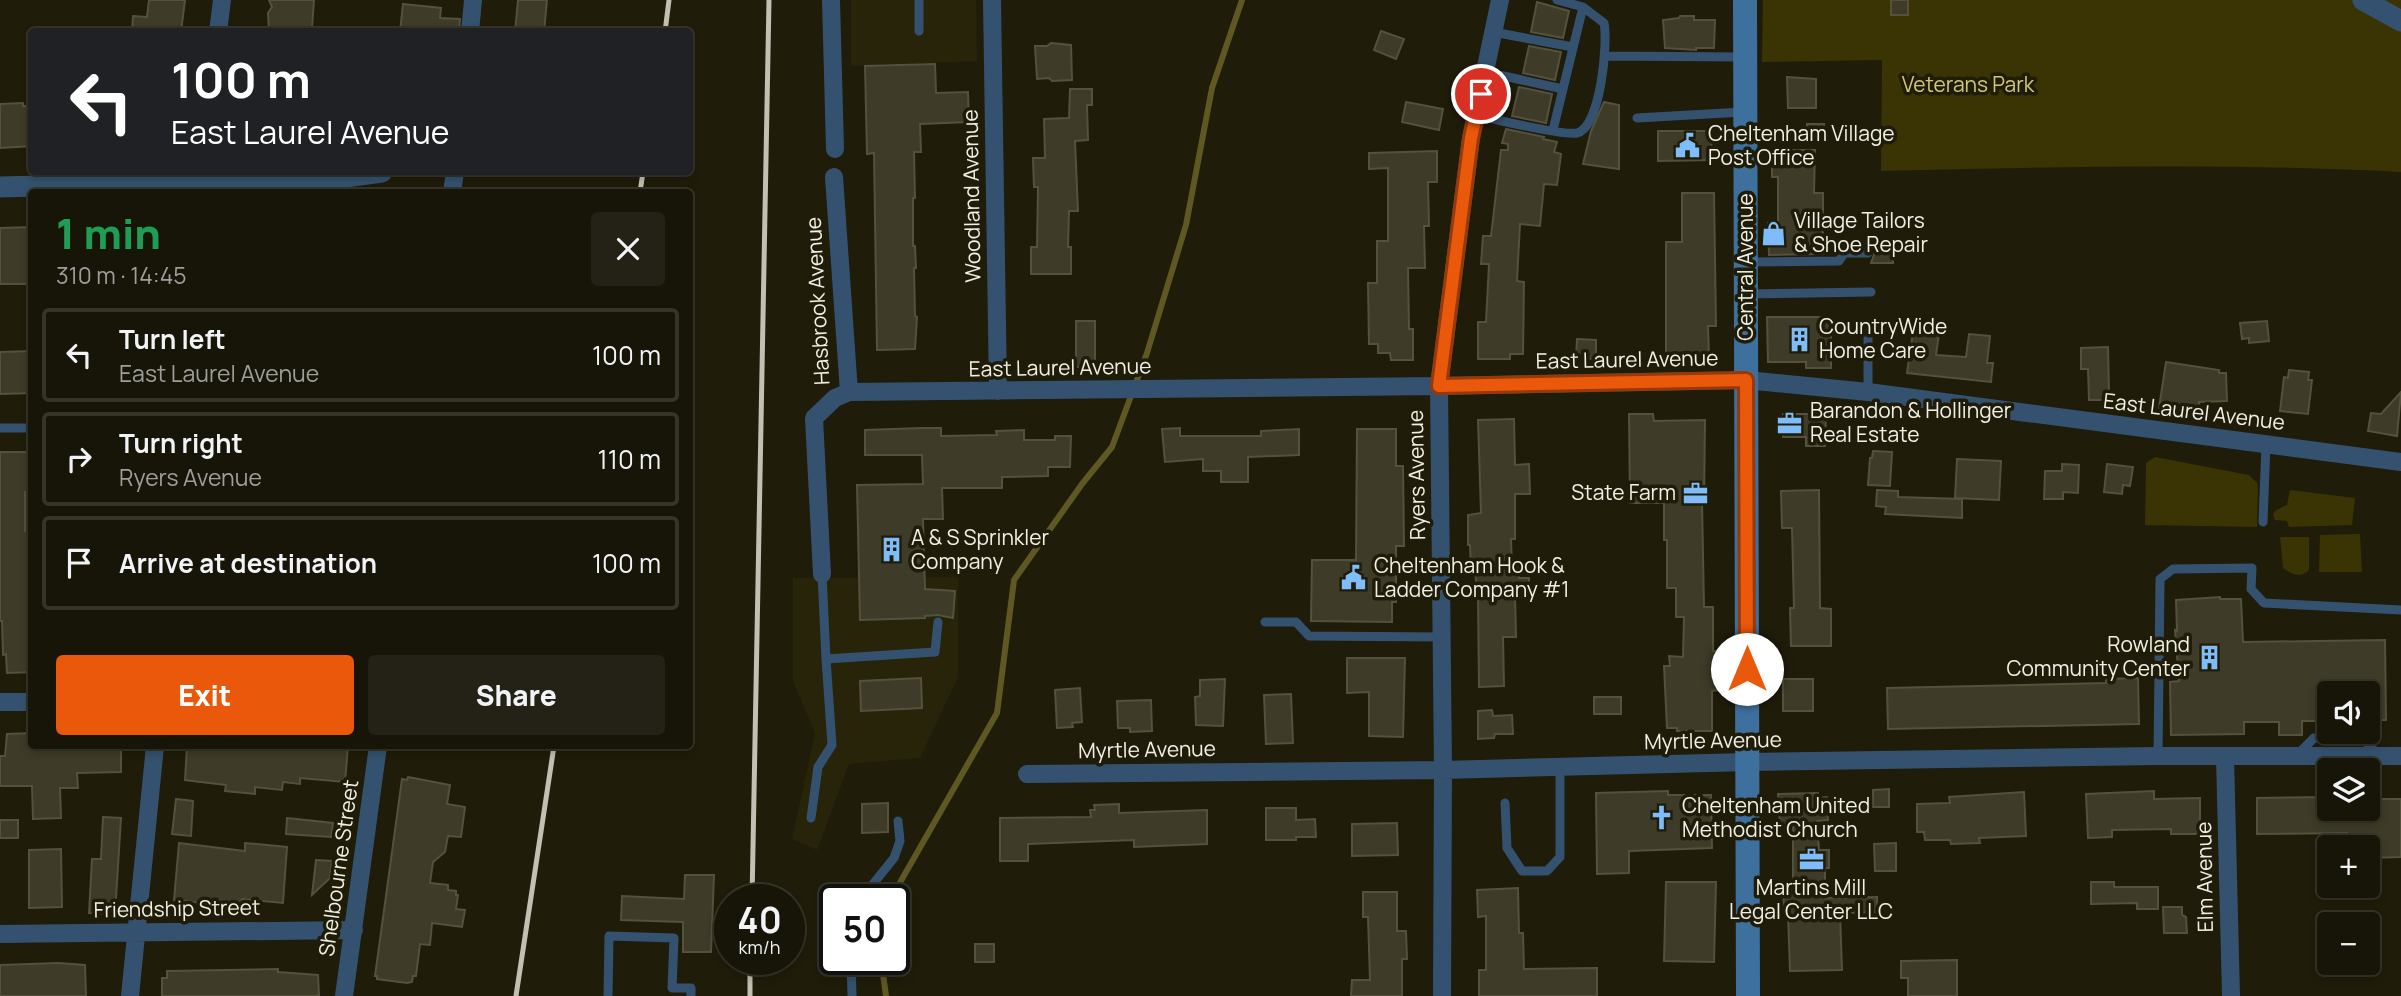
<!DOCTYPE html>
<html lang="en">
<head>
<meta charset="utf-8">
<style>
	body { margin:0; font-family:Manrope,sans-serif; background:#242216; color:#f1f3f6; height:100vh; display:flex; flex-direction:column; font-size:26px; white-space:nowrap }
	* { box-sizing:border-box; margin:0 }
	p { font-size:23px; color:#9e9f9c }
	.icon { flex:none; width:38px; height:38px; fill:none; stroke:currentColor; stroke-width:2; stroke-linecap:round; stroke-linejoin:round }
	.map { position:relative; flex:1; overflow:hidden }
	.side { position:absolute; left:28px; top:189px; width:665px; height:560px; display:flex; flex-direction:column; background:#171508; border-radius:7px; box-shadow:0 4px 10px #0003,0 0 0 2px #363429 }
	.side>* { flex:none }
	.guide { position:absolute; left:28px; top:28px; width:665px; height:147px; border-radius:7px; box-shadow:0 4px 10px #0003,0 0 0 2px #363429; background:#202124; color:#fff; overflow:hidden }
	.buttons { position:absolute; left:2317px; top:681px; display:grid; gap:14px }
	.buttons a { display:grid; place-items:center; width:63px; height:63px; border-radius:7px; background:#171508; box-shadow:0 4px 10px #0003,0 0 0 2px #363429; font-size:35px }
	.speed { position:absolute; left:714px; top:884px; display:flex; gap:14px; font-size:35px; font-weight:700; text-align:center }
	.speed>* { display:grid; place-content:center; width:91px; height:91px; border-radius:50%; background:#171508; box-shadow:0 4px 10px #0003,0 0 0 2px #363429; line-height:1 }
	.speed small { font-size:18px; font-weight:400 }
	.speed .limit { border:4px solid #111; border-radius:10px; background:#fff; color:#111 }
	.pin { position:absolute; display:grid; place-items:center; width:60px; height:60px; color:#fff; margin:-30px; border:4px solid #fff; border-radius:50%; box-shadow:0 2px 7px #0007 }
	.me { position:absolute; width:77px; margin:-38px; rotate:0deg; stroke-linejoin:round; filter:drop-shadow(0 0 5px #0008) }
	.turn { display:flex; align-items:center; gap:24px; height:147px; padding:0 28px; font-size:32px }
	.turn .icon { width:91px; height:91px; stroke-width:2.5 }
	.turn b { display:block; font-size:49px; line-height:60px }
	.round { display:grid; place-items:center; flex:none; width:74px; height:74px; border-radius:7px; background:#242216 }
	.head { display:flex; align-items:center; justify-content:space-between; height:119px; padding:0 28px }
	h1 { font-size:42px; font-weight:800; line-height:52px; color:#1e9e55 }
	.action { display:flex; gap:14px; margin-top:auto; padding:14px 28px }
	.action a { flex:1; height:80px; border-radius:7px; background:#ea580c; color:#fff; font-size:28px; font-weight:800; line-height:80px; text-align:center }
	.action a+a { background:#242216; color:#f1f3f6 }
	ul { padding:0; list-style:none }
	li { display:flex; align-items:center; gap:21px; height:94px; margin:0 14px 10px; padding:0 14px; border:4px solid #363429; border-radius:7px }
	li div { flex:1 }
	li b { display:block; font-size:26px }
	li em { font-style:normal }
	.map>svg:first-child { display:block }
</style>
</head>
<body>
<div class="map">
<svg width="2401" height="996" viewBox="0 0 2401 996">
	<rect width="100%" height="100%" fill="#1f1c0a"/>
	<path fill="#28240a" d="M851,0H976L977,61L851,66Z
		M958,577V677L920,758L849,764L817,850L792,839L815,733L793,681V578Z"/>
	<path fill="#3a3303" d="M1763,0H2401V172C2227,163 2054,167 1881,171L1882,60L1762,62Z
		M2155,457L2249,475L2258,484L2257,527L2145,525L2146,463Z
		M2290,490L2355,498L2352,525L2289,527L2287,521L2275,520L2273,514L2276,510L2287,505Z
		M2360,534L2362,572H2319L2320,535Z
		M2280,537H2309V570C2300,579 2292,574 2283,568Z"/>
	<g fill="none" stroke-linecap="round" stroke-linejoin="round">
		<path stroke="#605822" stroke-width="6" d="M890,900L997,713L1014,580L1082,484L1112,447L1147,353L1186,225L1212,88L1242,0
			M881,959L886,996"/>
	</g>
	<path fill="#3e3b28" stroke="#54513d" stroke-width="2" d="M149,0H185L181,32H132L133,16L147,17Z
		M269,0H314L312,28L309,27L308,32L269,30L268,13L272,7Z
		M518,0H547L544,32H515Z
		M1891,0H1908V15H1891Z
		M1537,2L1569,11L1563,38L1531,32Z
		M403,4L441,8L440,18L460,19L459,32H400Z
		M1680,16H1694V20H1715L1714,48H1696V50L1665,48L1663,20L1679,18Z
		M1381,31L1404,39L1396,59L1374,50Z
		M1051,43L1071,45L1072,80L1052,81L1049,78L1037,79L1035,46H1047Z
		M1529,46L1561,52L1555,80L1523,73Z
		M935,64L936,93L968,92L969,122L920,124L921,152H914L915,198H913V246H915L916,268H914L915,316L917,317L915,349L877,350L874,153L867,154L865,66Z
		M1787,77L1816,79V108H1788Z
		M1519,87L1552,94L1546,123L1512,116Z
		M1070,89H1092V105H1087L1088,140L1075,141L1078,211H1069L1068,247H1071V274H1031V247H1037L1038,187H1034L1033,158H1045L1044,119L1069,118Z
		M1406,102L1443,109L1439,130L1402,122Z
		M1604,102L1619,105V169L1583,164L1591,131Z
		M23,103V106H28V110H32V146L0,148V104Z
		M1807,124H1824L1823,142H1807Z
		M1506,129L1544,137L1543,139L1557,142L1554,152L1561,154L1557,185L1544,184L1540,226L1520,224L1517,281L1524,282L1523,354H1510V359H1478V322H1486L1489,264H1481L1483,236H1491L1501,150H1508V144L1502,143Z
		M1658,131H1711L1712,160L1658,161Z
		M1779,150H1815L1814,193H1823V254L1769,255L1768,223L1778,222V177H1772V153H1779Z
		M1437,151V182H1428L1429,226H1424L1425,268H1408L1409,329H1413V360H1391L1390,353H1378V344H1369L1368,283H1377V241H1388V168L1369,169V153Z
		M1682,193H1714L1716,326H1708L1709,357L1681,358V354H1666V242H1682Z
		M32,227V284H0V228Z
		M1893,242V263H1871L1875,252L1871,243Z
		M1767,317H1831V368H1806V362H1768Z
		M1076,321H1095V367H1076Z
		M2267,321L2269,341L2249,343V338L2242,339L2240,323Z
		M1914,325L1940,327L1936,355L1966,357L1969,334L1990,336L1987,363H1993L1991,382L1907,373Z
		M1577,339L1596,340V359L1576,358Z
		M2108,347L2109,392H2106V400H2089L2088,369H2081V348Z
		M32,351V393L0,394V352Z
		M2166,362L2219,370V373H2226L2227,401L2199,402V413L2159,408Z
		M2289,370L2309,372L2308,380H2312L2308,414L2280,411L2284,377L2288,378Z
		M2401,392L2397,436L2368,431L2371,413L2381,414Z
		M1629,414H1653L1654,421L1705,420L1704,502H1702L1704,607H1713V651H1719V690L1712,691V731H1677V728H1667L1664,666H1670L1669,656L1683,657L1684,617H1676V588H1667V540H1664V503H1630Z
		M1783,414H1826L1825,446H1806V437H1783Z
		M1514,419L1515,465L1529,464L1530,494H1515V539H1511L1512,568H1519V578H1529V593L1515,594L1516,637H1503L1504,686L1479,687L1478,595L1475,573H1471L1470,545H1468V515L1481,513L1478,420Z
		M922,428H941V436L997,435L996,431L1024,430V440H1055V436H1071L1070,467H1048V476L1002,477V488H942L943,519H923L925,589L955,591L953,618L938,615L925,616V618L860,620L857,485L923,484L922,455H865V430Z
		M1180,428V436H1261V431L1299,429V455L1248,457V482H1221V471H1203V459L1165,462L1162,429Z
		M1357,429H1396V466H1403L1404,546H1396V602H1392V622L1311,621L1312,560H1356Z
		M1873,451L1892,452L1890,486L1868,485L1870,458H1872Z
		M0,452H32V492H25V531H32V672L7,673L6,654L3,655L2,621H0Z
		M1957,459L2001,461L1999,500L1955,498Z
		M2062,464L2079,465L2078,493L2063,492V499H2044L2045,471H2062Z
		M2107,464L2133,467L2130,486L2123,485L2122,494L2104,492Z
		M1819,490L1820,608L1831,609V646H1791L1790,608H1794L1792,528H1782L1781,491Z
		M1877,490L1898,491V497L1962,499V518L1885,514L1886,507L1876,506Z
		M2220,597V599H2241L2243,642L2385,640L2386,720H2368V693H2329V721H2302V735H2279V722H2244V734L2171,735L2170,682L2179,681L2175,630L2177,631L2176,600Z
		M1347,658H1405L1403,737L1369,736V692L1347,693Z
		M921,678L922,708L861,711L860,681Z
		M2138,678L2139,724L1888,729L1887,688L2106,683V679Z
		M1225,679L1223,726L1196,725L1195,697L1200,696V680Z
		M1783,679H1813V711H1783Z
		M1080,688L1082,722L1072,723L1073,727L1057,728L1055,690Z
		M1291,694L1293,743L1266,744L1264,695Z
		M1594,697H1621V714H1594Z
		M1151,700L1152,731L1130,732V728H1118L1117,701Z
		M1492,710L1493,716L1512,715L1513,734H1495L1494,738L1478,739V711Z
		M32,733V746H121V772L77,773L78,788H60L61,818L33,819L32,786H0V756H5L7,734Z
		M187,746H348L345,782L300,778V784L283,782L282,790L255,787V794L225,791L226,785L185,780Z
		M408,777L450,785L447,804L465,807L461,837L448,836L445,852L433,862L430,883L448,885V890L456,891V895H458L456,909L465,910L462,927L432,923L430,945L420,944L416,976H413L412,982L407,983L377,979V976H375L402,779L407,780Z
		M1889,789V807H1873V790Z
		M1668,791V795H1711L1712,848L1629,851V873L1597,874L1596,793Z
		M2154,791V799L2200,798V834H2171V829L2112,830V837L2088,838L2086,794Z
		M2024,792L2026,836L1979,838L1980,843L1951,844L1950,840H1925L1924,832H1917V804L1950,803L1949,797Z
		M1818,793V798L1827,797L1828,820L1817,821L1819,850H1829V868H1825V898L1877,897V912L1840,913L1842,970L1790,971L1788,914H1784L1783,884H1793V826H1780L1778,794Z
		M2329,797V808H2368V799H2401V857L2368,858V847H2347V833L2257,834V798Z
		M176,799L193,801L191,836L172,834Z
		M888,803V832L862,833V804Z
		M1119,804V813L1207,810V844L1134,847V840L1028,844V861H1000V818L1091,817L1090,810H1095L1094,805Z
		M1266,808H1296V820L1315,819L1316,837H1296V840H1266Z
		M103,817L121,818L115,914L89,913L92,859H101Z
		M287,818L333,823L331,837L286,834Z
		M0,820H18V838H0Z
		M1397,823L1398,855L1352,856V824Z
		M179,843L245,851V843L287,847L283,903L242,899L241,903L204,899L203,903L174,900Z
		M1896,843V871H1875L1874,844Z
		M61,849L62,907L29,908V850Z
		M316,860L332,861L330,878L312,895Z
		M685,875H714L711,952H683V922L621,920L622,896L684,899Z
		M1666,882H1716L1714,962L1664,961Z
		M2091,882H2114V887H2158V909H2137V903L2091,904Z
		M1518,888L1519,933H1523L1524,969L1597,968V996H1479V970H1486V916L1478,917L1477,890Z
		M1363,892H1397V931H1406L1407,959H1402V996H1351L1352,980H1370L1368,917H1363Z
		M2163,907H2182V915L2186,917L2187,933H2164Z
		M975,944H994V962H975Z
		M1957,960V996H1908V978H1901V961Z
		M59,963L85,965L86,996H0V965Z
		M278,969V972L318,975L319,996H162V978H167V971Z"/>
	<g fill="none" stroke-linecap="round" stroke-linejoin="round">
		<path stroke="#34526f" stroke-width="9" d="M919,0V31
			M1557,0L1583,7
			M1493,32L1573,47
			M1606,56L1743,57
			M1485,72L1563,89
			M1476,115C1494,119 1562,136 1577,133C1601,127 1608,42 1604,23L1583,7L1553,130
			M1637,118L1743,112
			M1748,262L1839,261L1844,253H1868
			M1748,294L1871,292
			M1868,392V329
			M0,428H32
			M2263,522L2266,444
			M822,574L826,659L935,652L938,622
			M1265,622H1296L1309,636L1441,637
			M2297,755L2314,738L2360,737L2378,754
			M2158,756L2160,579L2173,569L2252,568L2251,589L2264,603L2401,610
			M1505,803L1507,848L1522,871H1547L1560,857V767
			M811,818L818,767L832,745L826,659
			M860,900L894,858L900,841L898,821
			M851,959L852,996
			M608,996L609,936L674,938L672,988H691V996"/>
		<path stroke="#34526f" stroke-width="18" d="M831,0L835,149
			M992,0L998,391
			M218,32L222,0
			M470,32L473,0
			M834,177L849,392
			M452,192L455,172
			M822,574L814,418L835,398L849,392L1439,386L1746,380L1868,392L2401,462
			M0,702H32
			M2225,757L2231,996
			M1027,774L1443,770L1747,762L2158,756H2401
			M0,934L354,930
			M130,996L155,746
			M344,996L378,746
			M1442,996L1443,770L1439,386L1471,138L1500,0"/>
		<path stroke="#34526f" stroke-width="21" d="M2363,0L2401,21
			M0,187L274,180L345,177L382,172"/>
		<path stroke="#3e709e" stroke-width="24" d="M1745,0L1748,996"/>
		<path stroke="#c2c0b3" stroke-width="5" d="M665,32L669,0
			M640,192L643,172
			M752,900L769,0
			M516,996L554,746
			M750,996V959"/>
	</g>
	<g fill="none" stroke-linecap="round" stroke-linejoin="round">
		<defs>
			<path id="route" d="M1481,94L1471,138L1439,386L1746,380L1747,669"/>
		</defs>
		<use href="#route" stroke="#983908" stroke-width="18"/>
		<use href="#route" stroke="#ea580c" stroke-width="12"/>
	</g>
	<defs>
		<symbol id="civic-bare" viewBox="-9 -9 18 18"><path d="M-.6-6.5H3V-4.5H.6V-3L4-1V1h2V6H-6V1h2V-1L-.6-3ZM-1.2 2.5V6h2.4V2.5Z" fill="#7ebdf9" stroke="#1f1c0a" stroke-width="2.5" paint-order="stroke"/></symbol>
		<symbol id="shop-bare" viewBox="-9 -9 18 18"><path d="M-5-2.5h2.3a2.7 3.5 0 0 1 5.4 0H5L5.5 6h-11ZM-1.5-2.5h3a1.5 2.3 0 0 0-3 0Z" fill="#7ebdf9" stroke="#1f1c0a" stroke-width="2.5" paint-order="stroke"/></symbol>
		<symbol id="building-bare" viewBox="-9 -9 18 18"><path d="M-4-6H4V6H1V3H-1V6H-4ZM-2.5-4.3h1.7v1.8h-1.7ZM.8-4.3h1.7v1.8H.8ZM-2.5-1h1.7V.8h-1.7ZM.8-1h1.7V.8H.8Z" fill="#7ebdf9" stroke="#1f1c0a" stroke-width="2.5" paint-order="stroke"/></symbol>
		<symbol id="office-bare" viewBox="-9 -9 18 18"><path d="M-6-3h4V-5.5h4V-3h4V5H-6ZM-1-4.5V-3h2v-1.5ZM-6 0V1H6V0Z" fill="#7ebdf9" stroke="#1f1c0a" stroke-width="2.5" paint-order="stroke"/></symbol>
		<symbol id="church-bare" viewBox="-9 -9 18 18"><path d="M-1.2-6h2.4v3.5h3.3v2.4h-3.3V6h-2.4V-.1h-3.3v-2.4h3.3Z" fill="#7ebdf9" stroke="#1f1c0a" stroke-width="2.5" paint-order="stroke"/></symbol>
	</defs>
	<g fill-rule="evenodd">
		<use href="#civic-bare" x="1670" y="128" width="35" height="35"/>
		<use href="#shop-bare" x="1756" y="216" width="35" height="35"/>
		<use href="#building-bare" x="1782" y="322" width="35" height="35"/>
		<use href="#office-bare" x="1772" y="406" width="35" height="35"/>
		<use href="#office-bare" x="1678" y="476" width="35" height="35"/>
		<use href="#building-bare" x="874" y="532" width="35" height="35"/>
		<use href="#civic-bare" x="1336" y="560" width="35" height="35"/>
		<use href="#building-bare" x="2192" y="640" width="35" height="35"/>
		<use href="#church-bare" x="1644" y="800" width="35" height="35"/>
		<use href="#office-bare" x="1794" y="842" width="35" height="35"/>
	</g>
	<g text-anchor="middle" stroke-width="7" stroke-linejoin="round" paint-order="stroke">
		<g font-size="21" fill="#d2c775" stroke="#1f1c0a">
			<text x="1968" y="92">Veterans Park</text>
		</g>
		<g font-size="21" fill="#f1f0e4" stroke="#1f1c0a" text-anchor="start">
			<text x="1708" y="141">Cheltenham Village<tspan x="1708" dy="24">Post Office</tspan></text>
			<text x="1794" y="228">Village Tailors<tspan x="1794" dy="24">&amp; Shoe Repair</tspan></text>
			<text x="1819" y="334">CountryWide<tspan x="1819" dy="24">Home Care</tspan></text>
			<text x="1810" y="418">Barandon &amp; Hollinger<tspan x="1810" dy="24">Real Estate</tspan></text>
			<text x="1676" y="500" text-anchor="end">State Farm</text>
			<text x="911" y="545">A &amp; S Sprinkler<tspan x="911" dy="24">Company</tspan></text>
			<text x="1374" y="573">Cheltenham Hook &amp;<tspan x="1374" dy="24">Ladder Company #1</tspan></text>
			<text x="2190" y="652" text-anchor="end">Rowland<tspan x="2190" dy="24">Community Center</tspan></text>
			<text x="1682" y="813">Cheltenham United<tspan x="1682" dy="24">Methodist Church</tspan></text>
			<text x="1811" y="895" text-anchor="middle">Martins Mill<tspan x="1811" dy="24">Legal Center LLC</tspan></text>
		</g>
		<g font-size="21" fill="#f1f0e4" stroke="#1f1c0a">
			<text transform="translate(972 196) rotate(-91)" y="7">Woodland Avenue</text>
			<text transform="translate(1746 267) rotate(-90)" y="7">Central Avenue</text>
			<text transform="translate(818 301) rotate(-93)" y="7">Hasbrook Avenue</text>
			<text transform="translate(1627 360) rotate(-1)" y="7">East Laurel Avenue</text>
			<text transform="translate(1060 368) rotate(-1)" y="7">East Laurel Avenue</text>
			<text transform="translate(2194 412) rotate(7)" y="7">East Laurel Avenue</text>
			<text transform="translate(1417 475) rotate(-91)" y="7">Ryers Avenue</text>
			<text transform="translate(1713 741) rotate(-1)" y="7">Myrtle Avenue</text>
			<text transform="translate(1147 750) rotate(-1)" y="7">Myrtle Avenue</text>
			<text transform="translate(339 868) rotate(-82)" y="7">Shelbourne Street</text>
			<text transform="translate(2205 877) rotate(-91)" y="7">Elm Avenue</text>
			<text transform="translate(177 909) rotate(-1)" y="7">Friendship Street</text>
		</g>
	</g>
</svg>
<div class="buttons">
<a><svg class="icon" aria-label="sound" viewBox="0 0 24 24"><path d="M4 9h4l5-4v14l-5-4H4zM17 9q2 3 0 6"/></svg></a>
<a><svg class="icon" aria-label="layers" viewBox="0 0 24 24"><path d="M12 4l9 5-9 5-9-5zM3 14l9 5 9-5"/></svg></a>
<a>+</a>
<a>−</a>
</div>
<div class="speed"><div>40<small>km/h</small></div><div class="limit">50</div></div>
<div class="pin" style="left:1481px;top:94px;background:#d93025"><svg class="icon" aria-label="arrive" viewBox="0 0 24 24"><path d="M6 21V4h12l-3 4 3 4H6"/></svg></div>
<svg class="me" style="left:1747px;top:669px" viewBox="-20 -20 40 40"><circle r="19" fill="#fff"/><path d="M0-13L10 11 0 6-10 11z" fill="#ea580c"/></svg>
<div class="guide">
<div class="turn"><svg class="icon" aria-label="left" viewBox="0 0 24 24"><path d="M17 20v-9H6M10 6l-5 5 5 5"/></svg><div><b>100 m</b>East Laurel Avenue</div></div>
</div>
<section class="side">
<div class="head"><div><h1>1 min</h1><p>310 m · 14:45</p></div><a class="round"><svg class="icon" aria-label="close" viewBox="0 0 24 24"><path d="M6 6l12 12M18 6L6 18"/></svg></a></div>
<ul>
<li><svg class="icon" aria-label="left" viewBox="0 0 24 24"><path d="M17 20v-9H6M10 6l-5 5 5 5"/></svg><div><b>Turn left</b><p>East Laurel Avenue</p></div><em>100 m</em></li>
<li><svg class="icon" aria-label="right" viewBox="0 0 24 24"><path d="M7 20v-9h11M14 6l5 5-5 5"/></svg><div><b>Turn right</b><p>Ryers Avenue</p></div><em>110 m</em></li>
<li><svg class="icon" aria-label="arrive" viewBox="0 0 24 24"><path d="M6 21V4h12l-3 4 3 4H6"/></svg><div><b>Arrive at destination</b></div><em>100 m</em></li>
</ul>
<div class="action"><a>Exit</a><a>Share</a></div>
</section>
</div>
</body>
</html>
